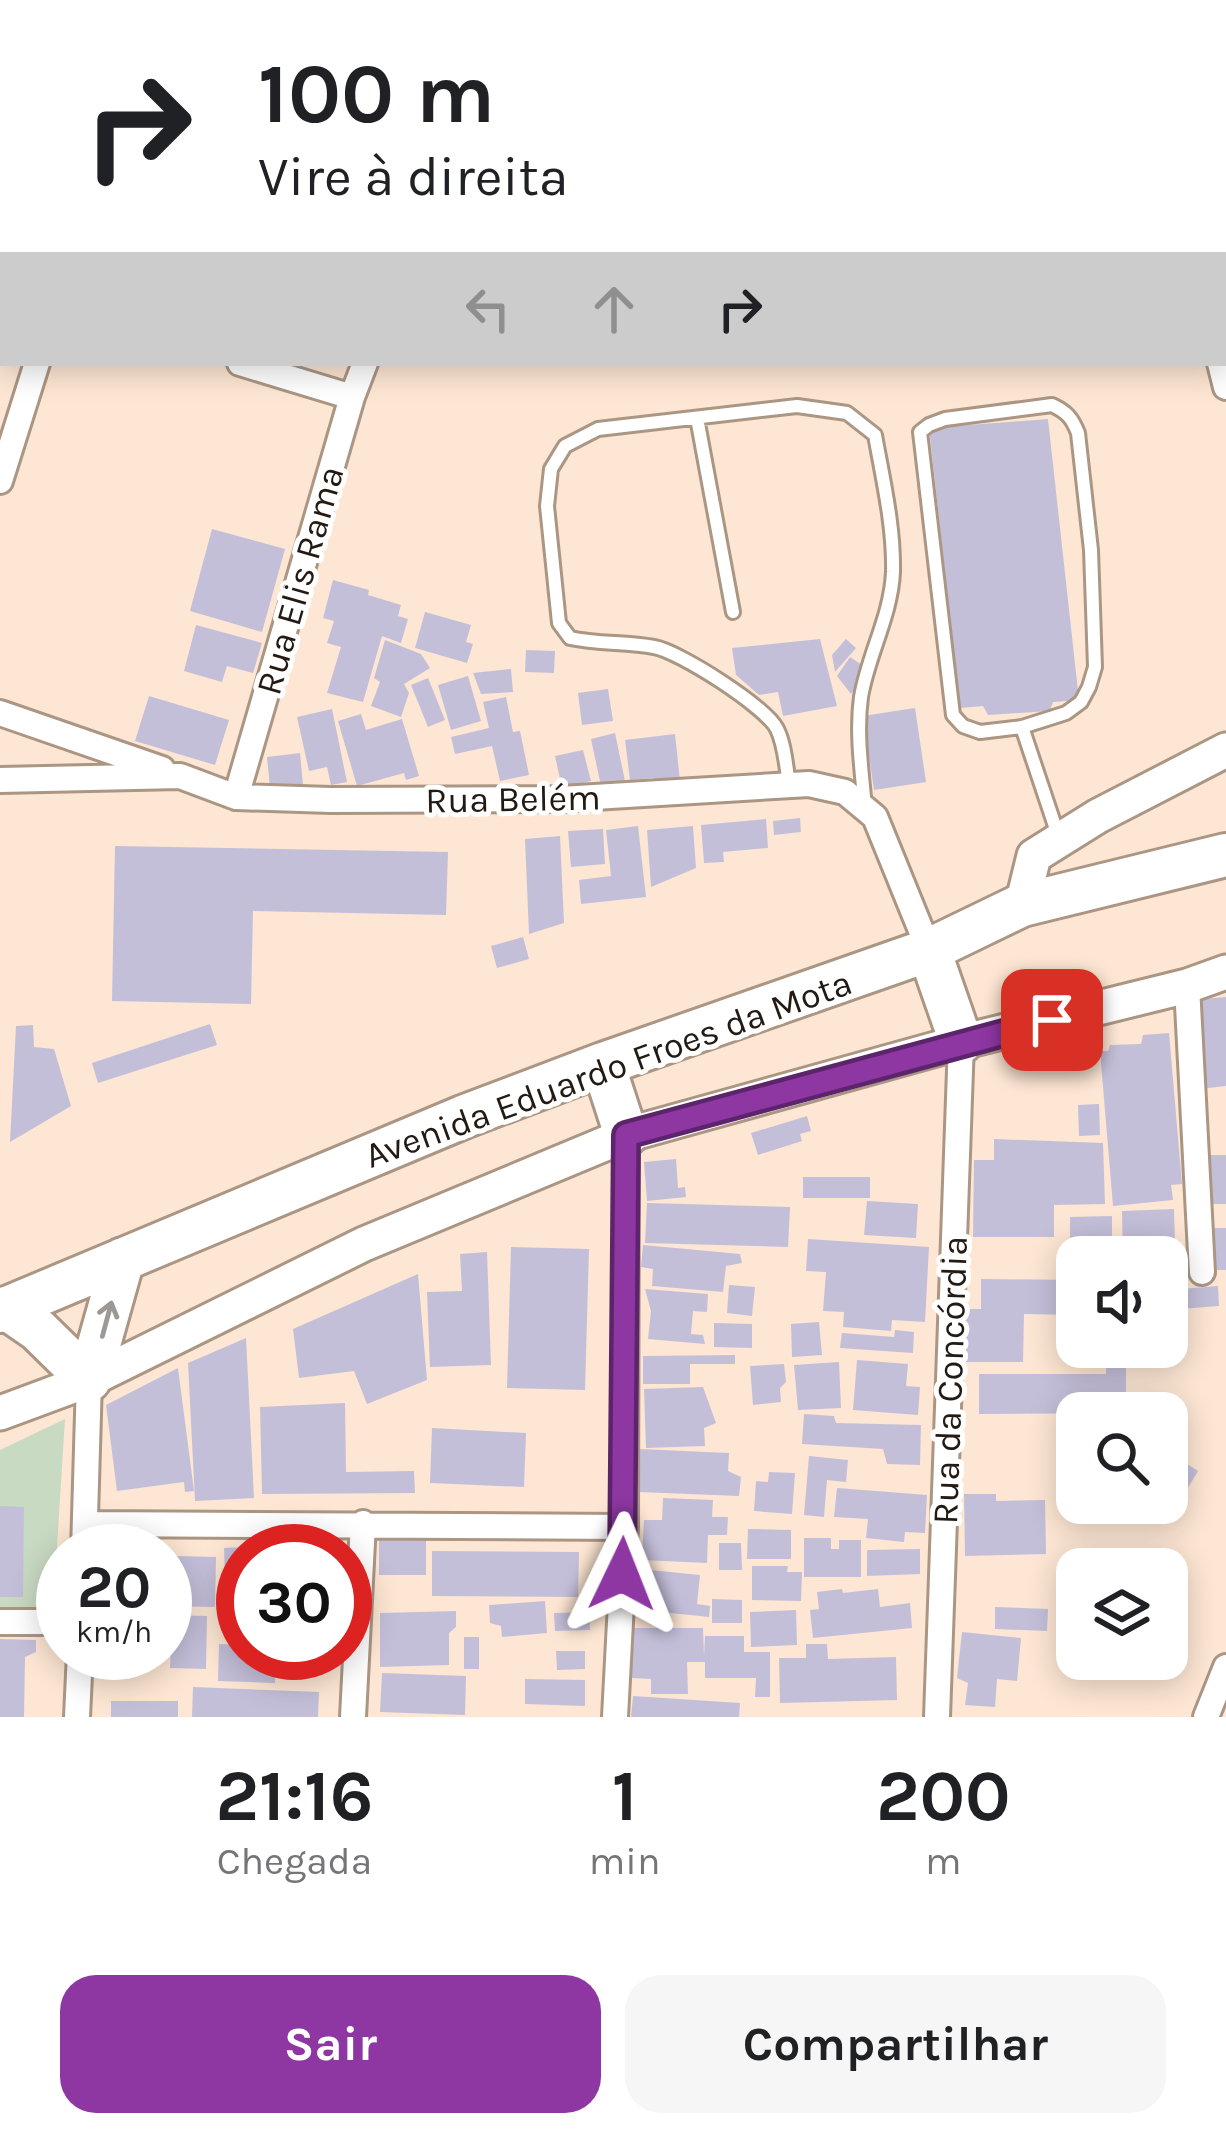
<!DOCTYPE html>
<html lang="pt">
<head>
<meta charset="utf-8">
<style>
	body { margin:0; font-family:Karla,sans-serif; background:#f6f6f6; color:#202124; height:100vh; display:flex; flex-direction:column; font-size:45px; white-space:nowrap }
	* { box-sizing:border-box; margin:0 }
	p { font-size:39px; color:#757577 }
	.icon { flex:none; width:66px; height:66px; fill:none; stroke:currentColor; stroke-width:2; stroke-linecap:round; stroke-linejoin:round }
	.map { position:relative; height:1717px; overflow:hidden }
	.drawer { display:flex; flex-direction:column; background:#fff; flex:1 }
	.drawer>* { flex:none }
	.guide { position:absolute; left:0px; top:0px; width:1227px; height:366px; box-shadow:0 6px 30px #0003; background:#fff; color:#202124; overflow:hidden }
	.fabs { position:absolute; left:1056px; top:1236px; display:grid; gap:24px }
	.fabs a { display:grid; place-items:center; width:132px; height:132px; border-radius:24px; background:#fff; box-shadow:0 6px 30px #0003; font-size:60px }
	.speed { position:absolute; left:36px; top:1524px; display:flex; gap:24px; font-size:60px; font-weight:700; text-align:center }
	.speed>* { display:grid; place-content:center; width:156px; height:156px; border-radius:50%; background:#fff; box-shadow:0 6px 30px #0003; line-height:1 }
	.speed small { font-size:30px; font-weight:400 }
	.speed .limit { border:18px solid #d22; background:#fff; color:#111 }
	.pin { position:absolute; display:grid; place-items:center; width:102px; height:102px; color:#fff; margin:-51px; border-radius:24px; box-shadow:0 6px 18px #0006 }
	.me { position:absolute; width:132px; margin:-66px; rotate:2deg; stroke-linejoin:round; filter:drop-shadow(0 0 9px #0008) }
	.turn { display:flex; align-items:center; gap:42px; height:252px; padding:0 60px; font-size:54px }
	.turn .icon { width:156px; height:156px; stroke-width:2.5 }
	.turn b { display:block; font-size:84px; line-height:102px }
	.lanes { display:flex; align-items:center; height:114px; padding:0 60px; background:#0003; justify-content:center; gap:60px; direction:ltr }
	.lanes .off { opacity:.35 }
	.eta { display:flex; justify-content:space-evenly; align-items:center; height:204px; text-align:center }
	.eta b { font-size:72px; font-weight:700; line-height:84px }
	.cta { display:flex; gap:24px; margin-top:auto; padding:24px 60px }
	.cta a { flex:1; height:138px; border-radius:36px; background:#8e37a3; color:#fff; font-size:48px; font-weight:700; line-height:138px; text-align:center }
	.cta a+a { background:#f6f6f6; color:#202124 }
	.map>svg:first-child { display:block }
</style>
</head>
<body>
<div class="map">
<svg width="1226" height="1717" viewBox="0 0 1226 1717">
	<rect width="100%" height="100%" fill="#fde6d3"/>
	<path fill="#c9dac3" d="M65,1419L53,1610L0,1609V1450Z"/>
	<path fill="#c4bfd9" d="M1048,419L1079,700L1053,702L1050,711L988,715L983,706L960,708L929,428Z
		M212,529L285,549L262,632L190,611Z
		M333,580L369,590L368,595L401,605L398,616L408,619L401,643L382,636L363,702L327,693L341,647L327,643L334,621L323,618Z
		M425,612L471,625L466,642L473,644L467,663L415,648Z
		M196,625L262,643L253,673L227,666L222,682L184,671Z
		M820,639L837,706L783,716L778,692L759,695L736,675L732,648Z
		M846,639L856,648L835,672L832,655Z
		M385,640L421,654L430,668L404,684L409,693L401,717L371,706L380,682L374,678Z
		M526,650L555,651L554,673L525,672Z
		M850,657L868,669L851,694L837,676Z
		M511,669L513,692L481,694L473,673Z
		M468,676L481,721L451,730L438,685Z
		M428,678L445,720L428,727L411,685Z
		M608,689L613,721L582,725L578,693Z
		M149,696L229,720L215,765L135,741Z
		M506,697L513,732L520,731L529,775L500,781L492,746L455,754L451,737L489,728L483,702Z
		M915,708L926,782L874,790L863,716Z
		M332,709L347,782L331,785L327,767L309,771L297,717Z
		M361,714L366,730L402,719L419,776L406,780L404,773L357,786L338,721Z
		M615,733L625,781L601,786L591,739Z
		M675,734L680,781L655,784L654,778L630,780L625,740Z
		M583,750L591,781L562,788L555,756Z
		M300,753L303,785L270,788L267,757Z
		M800,818L801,832L774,835L773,821Z
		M766,819L768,848L723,852L724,862L704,863L701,825Z
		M638,826L646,897L581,904L579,880L611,876L606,830Z
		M693,826L696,868L651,887L647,830Z
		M603,829L605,864L571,867L568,831Z
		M560,836L564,923L529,934L525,839Z
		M115,846L448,852L446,915L253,911L251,1004L112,1001Z
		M523,937L529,959L497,968L491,946Z
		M1226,997V1086L1199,1089L1192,1000Z
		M210,1024L217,1045L98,1083L92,1063Z
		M33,1025L34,1047L54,1049L71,1106L10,1142L16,1026Z
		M1169,1033L1182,1184L1171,1185L1173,1200L1113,1206L1100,1051H1108L1110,1045L1141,1044L1143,1035Z
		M1099,1104L1100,1135L1079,1136L1078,1105Z
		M807,1116L811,1131L800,1134L802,1141L758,1155L751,1133Z
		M994,1139L1103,1143L1105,1204L1054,1205V1237H973L974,1160H994Z
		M1210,1155H1226V1204H1210Z
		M676,1159L678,1188L685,1187L686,1197L647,1201L644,1162Z
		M803,1177H870V1198H803Z
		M867,1201L918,1204L916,1238L864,1235Z
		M647,1203L790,1207L788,1247L645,1243Z
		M1174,1209L1176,1280H1167V1257H1123L1122,1211Z
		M1112,1216V1257L1070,1258V1217Z
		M1211,1228H1226V1270H1211Z
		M808,1239L929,1247L925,1322L892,1320L891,1331L843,1327L844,1312L823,1311L826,1272L806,1271Z
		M643,1245L740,1254L742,1263L726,1266L723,1292L652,1286L653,1269L641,1267Z
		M511,1247L589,1249L585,1390L507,1388Z
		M487,1252L491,1365L430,1367L427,1292L462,1291L460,1254Z
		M418,1274L427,1380L367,1404L354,1371L299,1378L293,1329Z
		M981,1279L1077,1280V1315L1024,1314L1023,1362H966V1309H981Z
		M729,1285L755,1287L752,1316L727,1313Z
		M1218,1286L1219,1306L1167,1310V1290Z
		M645,1289L708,1294L707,1312L693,1311L691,1334L703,1335L705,1344L648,1339L651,1311Z
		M819,1322L822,1355L792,1357L791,1324Z
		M714,1323L752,1324V1348L714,1347Z
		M895,1330L914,1332L913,1353L840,1348L842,1333L894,1337Z
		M1063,1336H1077V1347H1104V1352L1064,1353Z
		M246,1338L254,1498L195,1501L188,1363Z
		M1107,1350H1126V1413L979,1414V1374H1106Z
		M735,1355V1364H690V1384H643V1356Z
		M857,1360L908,1364L906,1386L920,1387L918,1415L853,1410Z
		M839,1362L841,1408L798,1410L794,1365Z
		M784,1364L786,1382L780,1388L781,1402L753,1405L750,1366Z
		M178,1368L194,1491L185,1492L184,1482L117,1491L106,1405Z
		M703,1387L716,1423L704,1428L705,1446L646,1448L644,1389Z
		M345,1403L346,1472L414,1471L415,1493L262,1494L260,1407Z
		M804,1414L834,1416L836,1423L921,1425L920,1465L887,1464L883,1449L802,1444Z
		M432,1428L526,1433L524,1487L430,1483Z
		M640,1449L729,1453L728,1471L741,1477L739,1496L639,1492Z
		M809,1456L848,1460L846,1482L827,1480L824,1517L804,1515Z
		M1176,1457L1198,1471L1183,1496L1167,1486V1472Z
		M769,1472L795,1473L792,1514L754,1511L756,1481L768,1482Z
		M837,1488L927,1495L925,1533L905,1532L904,1542L866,1538L868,1519L834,1517Z
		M964,1494H996V1501L1045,1500L1046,1554L965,1556Z
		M663,1498L713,1500L712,1517H728L727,1535H708L707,1563L642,1560L644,1520H662Z
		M0,1506L24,1507L23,1597H0Z
		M748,1529L791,1530V1559H747Z
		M379,1535H426V1575H379Z
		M804,1538H831V1549H839V1540H861V1577H804Z
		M719,1543H741L742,1570H719Z
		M243,1547V1600L226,1601L224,1548Z
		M920,1549V1574L867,1576V1550Z
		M432,1551L579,1552L578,1597L432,1596Z
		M175,1556L216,1557L215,1607L165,1606V1575L175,1576Z
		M752,1566H788L787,1572H802L801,1601L752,1600Z
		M640,1569L700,1575L697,1604L710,1606L709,1617L641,1610L643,1594L638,1592Z
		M842,1589L843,1593L878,1589L880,1607L910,1603L912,1628L813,1638L810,1610L819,1609L817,1592Z
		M712,1599L742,1600V1623H712Z
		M545,1601L547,1633L502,1637L501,1626L490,1623L489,1605Z
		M995,1607L1048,1609L1047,1631L995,1629Z
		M796,1610L797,1645L751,1647L750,1612Z
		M456,1611V1627L449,1633V1665L380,1667V1613Z
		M589,1612L590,1630L555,1631L554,1613Z
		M165,1615L207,1616L206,1669L170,1668L171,1648H165Z
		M631,1628H703L704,1656L705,1636H744V1652H770V1697H755L756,1678H705V1662H687L688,1694H651V1679L632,1678Z
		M962,1632L1021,1638L1017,1681L997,1679L995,1707L965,1705L968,1683L957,1678Z
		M464,1637H479V1669H464Z
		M0,1639L36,1640V1652L25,1657L24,1717H0Z
		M219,1644L243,1645V1653H276L275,1683L218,1681Z
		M806,1644H827L828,1659L896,1657L897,1700L780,1703L779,1658H806Z
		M556,1651H585V1669L557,1670Z
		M382,1673L466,1676L465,1715L380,1712Z
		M525,1679L585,1680V1706L525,1704Z
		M193,1687L319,1692L318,1717H192Z
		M633,1696L740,1703L739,1717H631Z
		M111,1701H178V1717H111Z"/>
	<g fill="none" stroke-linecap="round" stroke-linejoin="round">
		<defs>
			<path id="lane" d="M1052,405C1067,412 1072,418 1078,433L1091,550L1095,667L1089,687L1081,702L1066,713L1022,727L980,732L963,726L953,715L920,432L929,425L945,419Z
				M697,418L733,612
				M1022,727L1059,838
				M789,784C786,767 785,745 777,729C766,707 679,651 654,647C626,642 598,644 570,638L559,623L547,506L551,469L565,446L598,429L797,406L847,413L875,435C883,480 894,526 893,572C891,616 868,655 861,697C856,734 862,772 865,808"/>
			<path id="street" d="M1166,0L1167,3
				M153,3L154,0
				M0,289L3,290
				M240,363L352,397
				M1220,363L1226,387
				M0,481L37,363
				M0,713L162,769
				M0,780L180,776L236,797L331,800L561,799L809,784L845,792L875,817L929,950
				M236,797L352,397L365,363
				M1187,986L1202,1272
				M85,1524L625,1527
				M84,1551L89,1380
				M0,1622H63
				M77,1717L80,1653
				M353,1717L363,1523
				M615,1717L625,1527L626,1135
				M937,1717L961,1042
				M1206,1717L1226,1667"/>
			<path id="secondary" d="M1022,905L1034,856L1098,816L1226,750
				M0,1413L89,1380L364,1244L626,1135L961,1042L1187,986L1226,972"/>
			<path id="highway" d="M929,950L961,1042
				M603,1064L626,1135
				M6,1308L38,1330L89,1380L123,1259
				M0,1311L463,1117L603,1064L929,950L1022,905L1226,855"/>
		</defs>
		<use href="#lane" stroke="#ab9684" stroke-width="18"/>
		<use href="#street" stroke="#ab9684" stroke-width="30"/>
		<use href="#secondary" stroke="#ab9684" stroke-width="39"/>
		<use href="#highway" stroke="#ab9684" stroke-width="48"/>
		<use href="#lane" stroke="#fff" stroke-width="12"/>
		<use href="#street" stroke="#fff" stroke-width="24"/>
		<use href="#secondary" stroke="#fff" stroke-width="33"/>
		<use href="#highway" stroke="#fff" stroke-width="42"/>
	</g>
	<defs><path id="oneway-shaft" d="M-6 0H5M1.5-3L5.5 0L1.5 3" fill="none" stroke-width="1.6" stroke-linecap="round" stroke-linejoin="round" transform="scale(3)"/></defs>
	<use stroke="#9c9895" href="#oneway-shaft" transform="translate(107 1319) rotate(-75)"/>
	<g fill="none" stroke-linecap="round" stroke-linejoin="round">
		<defs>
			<path id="route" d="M622,1574L626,1135L1052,1020"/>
		</defs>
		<use href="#route" stroke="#5c246a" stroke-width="30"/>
		<use href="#route" stroke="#8e37a3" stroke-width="21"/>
	</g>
	<g text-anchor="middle" stroke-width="10" stroke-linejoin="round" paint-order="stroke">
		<g font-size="36" fill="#221a13" stroke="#fff">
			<text transform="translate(299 580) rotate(-74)" y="13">Rua Elis Rama</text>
			<text transform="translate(513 798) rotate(-1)" y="13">Rua Belém</text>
			<text transform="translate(608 1068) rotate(-20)" y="13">Avenida Eduardo Froes da Mota</text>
			<text transform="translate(949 1380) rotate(-88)" y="13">Rua da Concórdia</text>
		</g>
	</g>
</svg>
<div class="fabs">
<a><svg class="icon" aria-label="sound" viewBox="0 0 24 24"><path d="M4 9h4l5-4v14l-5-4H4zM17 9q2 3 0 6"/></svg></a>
<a><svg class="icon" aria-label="search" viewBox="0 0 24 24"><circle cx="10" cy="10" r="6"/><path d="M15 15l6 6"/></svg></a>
<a><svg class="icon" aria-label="layers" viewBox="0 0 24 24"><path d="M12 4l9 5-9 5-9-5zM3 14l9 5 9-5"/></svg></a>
</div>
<div class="speed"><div>20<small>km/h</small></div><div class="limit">30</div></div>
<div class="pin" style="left:1052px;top:1020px;background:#d93025"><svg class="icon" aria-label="arrive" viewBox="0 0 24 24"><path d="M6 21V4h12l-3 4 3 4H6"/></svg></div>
<svg class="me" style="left:622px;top:1574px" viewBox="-20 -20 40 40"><path d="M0-17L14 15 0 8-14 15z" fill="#8e37a3" stroke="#fff" stroke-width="4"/></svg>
<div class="guide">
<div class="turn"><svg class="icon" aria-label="right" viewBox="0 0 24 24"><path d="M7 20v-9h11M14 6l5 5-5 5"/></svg><div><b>100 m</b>Vire à direita</div></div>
<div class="lanes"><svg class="icon off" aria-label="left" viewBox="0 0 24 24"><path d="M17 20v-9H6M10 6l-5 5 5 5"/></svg><svg class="icon off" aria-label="ahead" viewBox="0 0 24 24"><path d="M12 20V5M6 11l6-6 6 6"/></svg><svg class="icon" aria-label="right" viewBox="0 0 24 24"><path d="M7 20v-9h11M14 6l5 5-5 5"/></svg></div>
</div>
</div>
<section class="drawer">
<div class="eta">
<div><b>21:16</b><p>Chegada</p></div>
<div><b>1</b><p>min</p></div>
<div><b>200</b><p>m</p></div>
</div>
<div class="cta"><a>Sair</a><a>Compartilhar</a></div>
</section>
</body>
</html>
